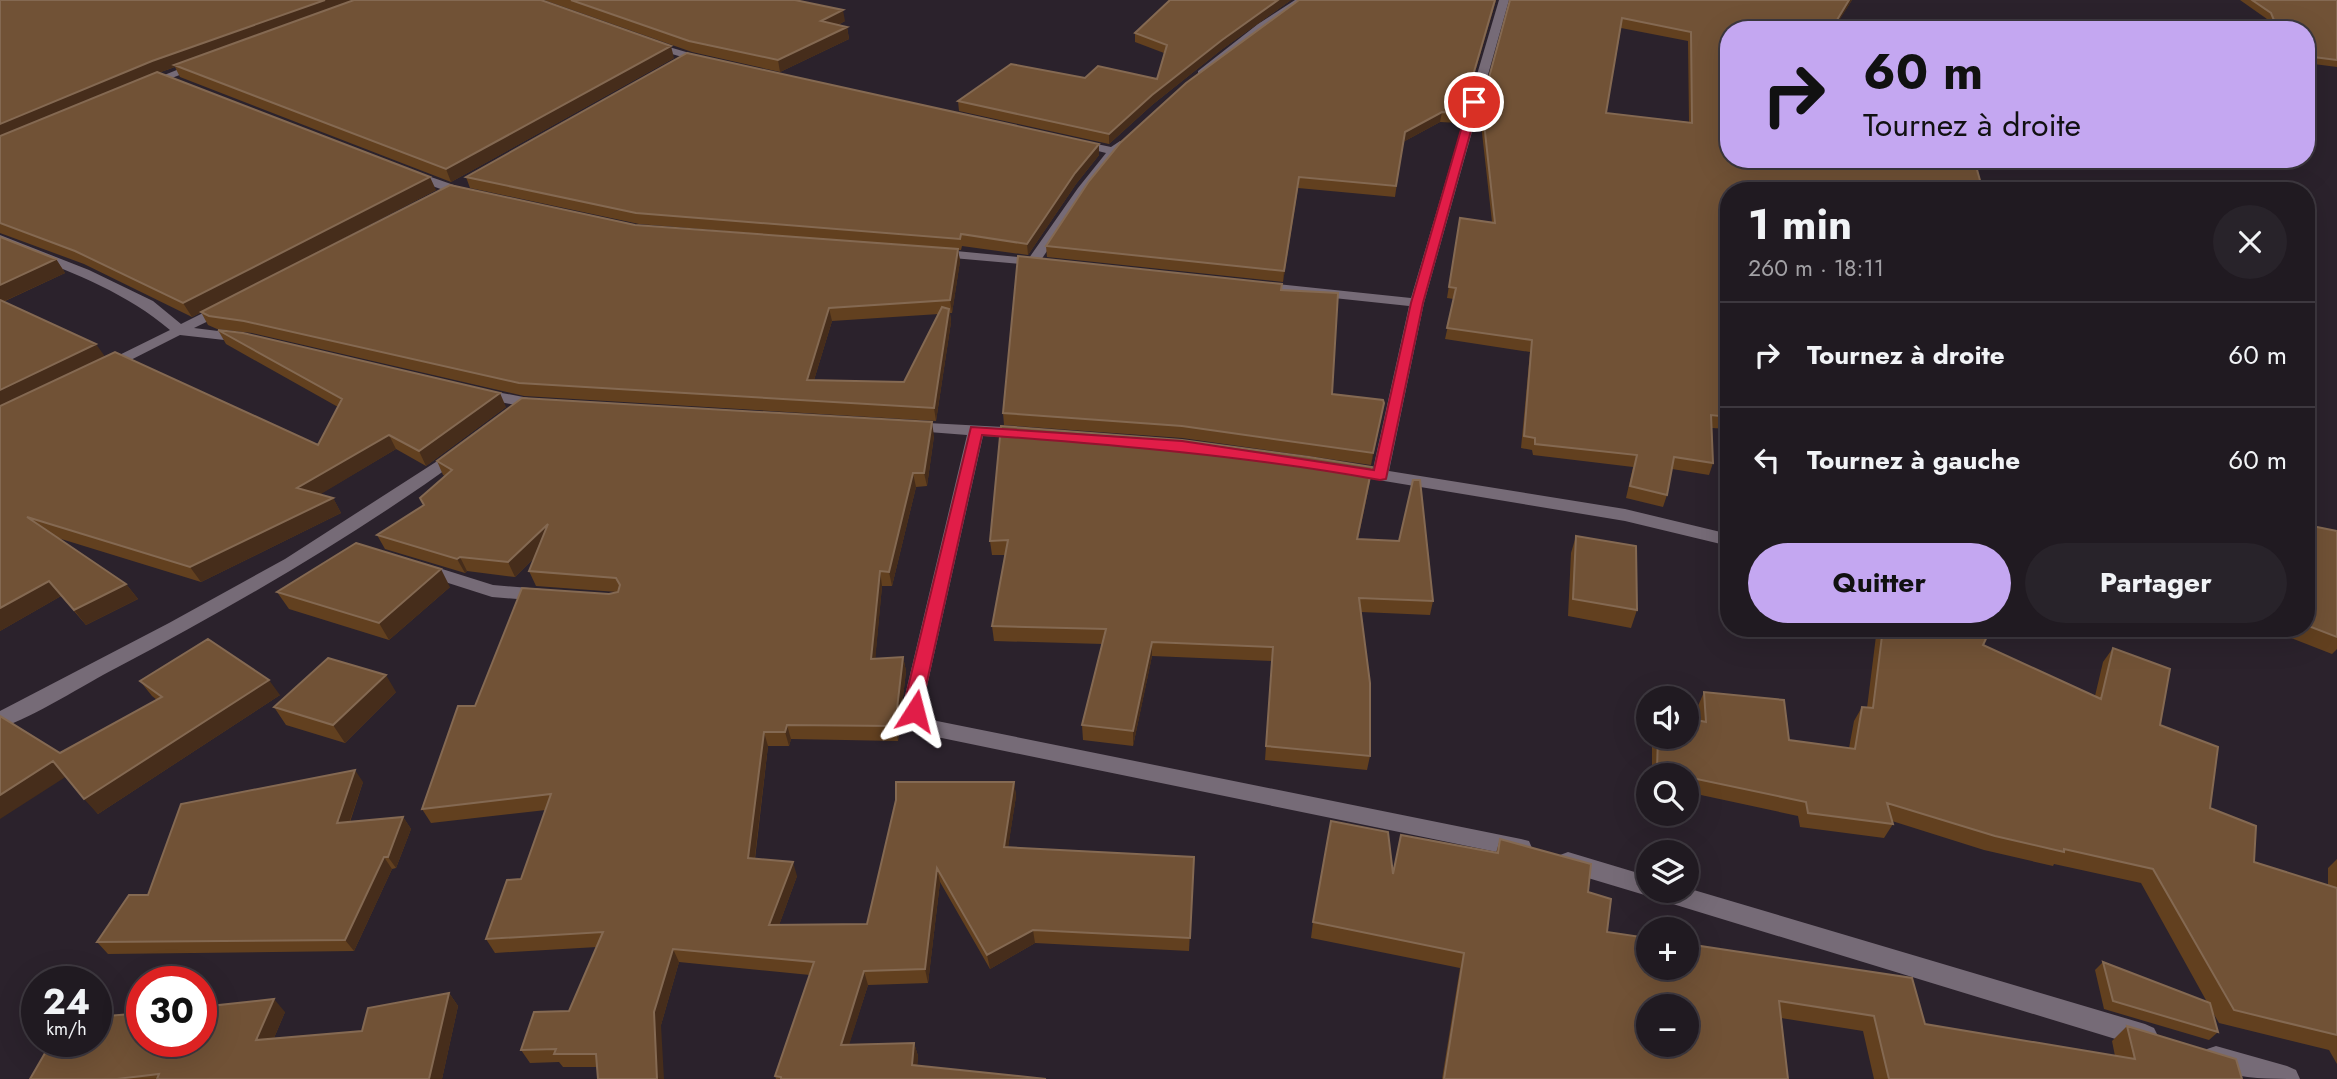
<!DOCTYPE html>
<html lang="fr">
<head>
<meta charset="utf-8">
<style>
	body { margin:0; font-family:Jost,sans-serif; background:#28232a; color:#f1f3f6; height:100vh; display:flex; flex-direction:column; font-size:26px; white-space:nowrap }
	* { box-sizing:border-box; margin:0 }
	p { font-size:23px; color:#a2a1a5 }
	.icon { flex:none; width:38px; height:38px; fill:none; stroke:currentColor; stroke-width:2; stroke-linecap:round; stroke-linejoin:round }
	.map { position:relative; flex:1; overflow:hidden }
	.sheet { position:absolute; left:1720px; top:182px; width:595px; height:455px; display:flex; flex-direction:column; background:#201a21; border-radius:28px; box-shadow:0 7px 28px #0002,0 0 0 2px #3d383f }
	.sheet>* { flex:none }
	.hud { position:absolute; left:1720px; top:21px; width:595px; height:147px; border-radius:28px; box-shadow:0 7px 28px #0002,0 0 0 2px #3d383f; background:#c4a7f1; color:#111; overflow:hidden }
	.controls { position:absolute; left:1636px; top:686px; display:grid; gap:14px }
	.controls a { display:grid; place-items:center; width:63px; height:63px; border-radius:50%; background:#201a21; box-shadow:0 7px 28px #0002,0 0 0 2px #3d383f; font-size:35px }
	.speed { position:absolute; left:21px; top:966px; display:flex; gap:14px; font-size:35px; font-weight:700; text-align:center }
	.speed>* { display:grid; place-content:center; width:91px; height:91px; border-radius:50%; background:#201a21; box-shadow:0 7px 28px #0002,0 0 0 2px #3d383f; line-height:1 }
	.speed small { font-size:18px; font-weight:400 }
	.speed .limit { border:10px solid #d22; background:#fff; color:#111 }
	.pin { position:absolute; display:grid; place-items:center; width:60px; height:60px; color:#fff; margin:-30px; border:4px solid #fff; border-radius:50%; box-shadow:0 2px 7px #0007 }
	.me { position:absolute; width:77px; margin:-38px; rotate:9deg; stroke-linejoin:round; filter:drop-shadow(0 0 5px #0008) }
	.turn { display:flex; align-items:center; gap:24px; height:147px; padding:0 28px; font-size:32px }
	.turn .icon { width:91px; height:91px; stroke-width:2.5 }
	.turn b { display:block; font-size:49px; line-height:60px }
	.round { display:grid; place-items:center; flex:none; width:74px; height:74px; border-radius:37px; background:#28232a }
	.head { display:flex; align-items:center; justify-content:space-between; height:119px; padding:0 28px }
	h1 { font-size:42px; font-weight:700; line-height:52px }
	.cta { display:flex; gap:14px; margin-top:auto; padding:14px 28px }
	.cta a { flex:1; height:80px; border-radius:42px; background:#c4a7f1; color:#111; font-size:28px; font-weight:700; line-height:80px; text-align:center }
	.cta a+a { background:#28232a; color:#f1f3f6 }
	ul { padding:0; list-style:none }
	li { display:flex; align-items:center; gap:21px; height:105px; padding:0 28px; border-top:2px solid #3d383f }
	li div { flex:1 }
	li b { display:block; font-size:26px }
	li em { font-style:normal }
	.map>svg:first-child { display:block }
</style>
</head>
<body>
<div class="map">
<svg width="2337" height="1079" viewBox="0 0 2337 1079">
	<rect width="100%" height="100%" fill="#2b222c"/>
	<g fill="none" stroke-linecap="round" stroke-linejoin="round">
		<path fill="#766b77" fill-rule="evenodd" d="M1295,0H1306L1264,28L1206,75H1198V71L1258,24Z
			M1499,0H1509L1424,303L1389,471L1625,509L1729,534V546L1625,521L1342,474L1340,470L1348,465L1373,469L1409,306L1259,290L1252,286L1259,282L1411,298Z
			M652,42L710,59L711,61L706,64L648,47L647,45Z
			M199,61L204,64L203,66L151,86L142,84Z
			M1078,140L1111,147L1120,141L1126,144L1086,193L1041,260L1046,263L1044,266L930,256V250L935,249L1029,258L1078,188L1106,153L1074,145L1072,143Z
			M411,170L471,191L473,194L463,197L407,177L405,174Z
			M0,235L89,270L153,301L181,324L221,304H231V310L194,328L242,334L249,338L242,342L180,335L109,371H99L97,368L99,365L170,330C121,288 59,268 0,244Z
			M481,389L539,400L547,405L539,410L476,397L473,394Z
			M909,422L1025,428L1033,433L1025,438L983,436L923,704L927,715L937,721L1521,839L1529,841L1532,848L1529,855L1521,857L932,736L911,726L903,704L967,435L903,430L901,427Z
			M456,449L462,450L464,454L462,458C353,537 237,604 118,667C83,685 36,716 0,728V711L169,623L285,559Z
			M423,563L493,585L542,589L548,590L551,595L548,600L542,601L492,597L417,573L414,569L417,565Z
			M2091,628H2123L2125,632L2123,637L2116,639L2093,633Z
			M1568,852L1648,876V891H1687V888L2145,1024L2154,1028L2158,1036L2154,1044L2145,1048L1663,901L1655,898L1653,894L1648,896L1568,872L1560,869L1557,862L1560,855Z
			M2216,1046L2287,1066L2296,1070L2300,1079C2265,1079 2240,1079 2207,1067L2203,1058L2207,1049Z"/>
	</g>
	<path fill="#62401f" fill-rule="evenodd" d="M0,0L674,58L451,182L180,77L175,67L158,73L436,190L192,317L84,264L0,233Z
		M544,0H795L845,21L838,25L847,27L849,39L780,72L692,52Z
		M1170,0H1291L1221,50L1152,105L1109,144L959,111L958,101L1085,78L1157,79L1164,53L1135,42V33Z
		M1299,0H1496L1460,123L1440,122L1403,142L1395,197L1298,188L1283,282L1047,257L1046,246Z
		M1510,0H1852L1729,191V267H1727L1729,281V429L1712,428L1713,463L1709,475L1672,469L1667,495L1663,507L1626,498L1633,467L1533,455L1532,450L1521,448L1530,352L1445,339L1454,299L1447,298L1460,218L1492,222L1481,124H1477L1479,114ZM1621,28L1688,41L1689,122L1606,113Z
		M2240,0H2337V67L2306,63V30H2271L2267,19Z
		M1099,144V155L1076,184L1028,255L962,246L961,250H958L960,261L952,313H950L951,322L936,421L524,396L252,333L217,329L208,325L201,312L635,225L832,240L639,224L470,188L466,177ZM939,314L904,382L814,380L832,321Z
		M0,237L56,259L65,273L3,302L105,357L318,445L338,407L226,344L218,330L506,407L426,466L396,449L320,494L333,498L341,513L201,582L58,538L126,584L138,599L86,625L61,596L0,631Z
		M1282,284L1281,290L1332,394L1382,415L1371,465L1182,438L1004,425L1003,413Z
		M934,436L927,486L916,487L892,586H882L875,659L903,657L906,671L898,741L791,739L789,746H768L755,859L797,876L779,925L867,924L1014,782L1016,796L1008,847L1194,857L1189,951L1035,943L990,969L940,882L928,983L868,985L849,1044L914,1043L918,1056L917,1066L1046,1079H776L775,1076L810,975L679,962L661,1025L597,1067H563L559,1062L530,1063L521,1050L569,1011L597,947L495,953L486,939L521,879L546,810L431,823L422,809L475,706L609,594L617,592L536,586L529,571L535,557L515,577L467,571L465,573L385,549L377,535L424,505L445,476L443,475L437,461Z
		M1370,481L1358,539L1433,601L1430,615L1361,612L1370,756L1367,770L1265,760L1272,661L1152,656L1133,746L1083,740L1082,725L1103,644L994,641L992,626L1006,555H992L990,541Z
		M2312,526L2337,531V649L2332,654L2268,629L2306,628V533Z
		M1576,536L1637,610L1631,628L1568,616L1571,553Z
		M450,587L389,640L289,609L277,592Z
		M1877,628H1991L1983,645L2095,696L2103,662L2113,648L2210,808L2254,862L2328,885V868L2337,859V1064L2329,1050L2219,1023L2212,1011L2218,1032L2209,1040L2104,1009L2095,970L2103,962L2207,1002L2141,883L2054,864L2053,866L1984,850L1892,821L1893,824L1884,838L1800,827L1798,816L1687,792V775H1652V737H1687L1699,720L1698,706L1704,692L1789,740L1849,748L1854,721L1862,707L1867,708Z
		M140,681L280,695L98,814L66,777L60,753L157,700L152,696Z
		M396,692L345,743L286,725L274,707Z
		M363,782L350,822L403,817L411,829L396,868L392,869L354,951L108,954L97,942L148,895Z
		M1500,839L1588,892L1607,932L1925,1024L2115,1056L2112,1041L2127,1026L2242,1079H1874L1863,1031L1781,1018L1788,1079H1442L1460,968L1311,938L1313,922L1496,853Z
		M449,993L458,1006L442,1079H30L285,1012L274,1038L362,1031Z"/>
	<path fill="#462d1b" d="M325,0H361L158,73L0,139V124L152,61Z
		M1278,0H1291L1221,50L1152,105L1109,144V134L1152,95L1222,40Z
		M1495,0H1496L1460,123L1462,113Z
		M1849,0H1852L1833,30H1831Z
		M843,10L845,21L823,32L821,21Z
		M847,27L849,39L780,72L778,60Z
		M671,46L674,58L451,182L446,169Z
		M1442,112L1440,122L1403,142L1395,197L1405,132Z
		M1099,144V155L1076,184L1028,255L1027,244L1075,173Z
		M430,177L436,190L192,317L183,303Z
		M1299,177L1298,188L1283,282L1284,271Z
		M958,249L960,261L952,313L950,300Z
		M56,259L65,273L0,303V285Z
		M829,308L832,321L810,393L807,380Z
		M949,309L951,322L936,421L934,408Z
		M96,344L106,358L0,409V390Z
		M500,393L506,407L426,466L419,451Z
		M1384,403L1382,415L1371,465L1373,453Z
		M932,422L934,436L927,486L924,473Z
		M389,435L396,449L306,503L297,488Z
		M1372,467L1370,481L1355,553L1357,539Z
		M913,473L916,487L892,586L889,572Z
		M333,498L341,513L201,582L190,567Z
		M548,524L554,538L515,577L508,562Z
		M460,557L467,571L465,573L457,559Z
		M441,569L450,587L389,640L379,623Z
		M880,571L882,586L874,673L871,659Z
		M49,581L61,596L0,631V608Z
		M126,584L138,599L86,625L74,610Z
		M1152,642V656L1133,746V731Z
		M903,657L906,671L898,741L895,726Z
		M386,675L396,692L345,743L333,725Z
		M269,680L280,695L98,814L84,799Z
		M787,725L791,739L789,746L785,732Z
		M764,732L768,746L753,872L748,858Z
		M53,761L67,776L0,819V795Z
		M355,770L363,782L345,835L337,823Z
		M1014,782L1016,796L1006,861L1004,847Z
		M403,817L411,829L396,868L388,857Z
		M384,857L392,869L354,951L345,940Z
		M793,862L797,876L774,939L769,925Z
		M937,868L940,882L928,983L925,969Z
		M1033,930L1035,943L990,969L987,955Z
		M673,949L679,962L661,1025L664,1079H657L654,1012Z
		M864,971L868,985L845,1058L841,1045Z
		M449,993L458,1006L442,1079H429Z
		M274,999L285,1012L268,1052L256,1040Z
		M914,1043L918,1056L916,1078L912,1065Z"/>
	<path fill="#715236" stroke="#846952" stroke-width="2" fill-rule="evenodd" d="M0,0H325L152,61L0,124Z
		M354,0H541L671,46L446,169L174,65Z
		M571,0H795L843,10L821,21L847,27L778,60L689,41Z
		M1170,0H1278L1222,40L1152,95L1109,134L958,101L1011,64L1085,78L1098,66L1157,79L1167,45L1135,33Z
		M1299,0H1495L1462,113L1442,112L1405,132L1396,186L1299,177L1284,271L1046,246L1089,181L1120,143L1186,83Z
		M1510,0H1849L1831,30H1729V159H1974L1983,191H1729V256H1725L1729,281V417L1711,415L1713,463L1674,457L1667,495L1630,486L1637,455L1535,444V438L1524,436L1532,340L1447,328L1456,288L1449,287L1460,218L1495,223L1483,114H1479ZM1622,18L1691,32L1692,123L1606,113Z
		M2252,0H2337V60L2306,56V30H2278L2271,13Z
		M687,53L1099,144L1075,173L1027,244L961,234L960,239L636,213L466,177Z
		M157,72L430,177L183,303L75,251L0,223V136Z
		M450,185L635,225L958,249L950,300L829,308L807,380L904,382L942,307L949,309L934,408L519,383L244,321L209,316L201,312Z
		M0,237L56,259L0,285Z
		M1018,256L1282,284L1281,290L1338,293L1332,394L1383,400L1384,403L1373,453L1182,426L1003,413Z
		M0,300L96,344L0,390Z
		M218,330L243,333L500,393L419,451L389,435L297,488L333,498L190,567L27,517L126,584L74,610L49,581L0,608V406L115,352L318,445L342,399Z
		M522,398L932,422L924,473H913L889,572L880,571L871,659L903,657L895,726L787,725L785,732H764L748,858L793,862L769,925L867,924L896,800V782H1014L1004,847L1194,857L1190,938L1033,930L987,955L937,868L925,969L864,971L841,1045L914,1043L912,1065L1046,1079H781V1077L775,1076L814,962L673,949L654,1012L657,1079H598L596,1054H554L556,1049L521,1050L534,1012L569,1011L603,932L486,939L507,880L521,879L551,794L422,809L458,706H475L522,588L609,594L618,592L620,585L616,578L529,571L548,524L508,562L460,557L457,559L377,535L424,505L420,498L452,470L437,461Z
		M1001,426L1182,440L1309,457L1372,467L1357,539L1399,541L1413,480H1420L1433,601L1359,598L1370,683V756L1266,746L1273,647L1152,642L1133,731L1082,725L1106,629L992,626L1008,540L990,541Z
		M2312,526L2337,531V637L2306,625V542Z
		M1576,536L1636,546L1637,610L1573,599Z
		M356,543L441,569L379,623L277,592Z
		M1883,628H1991L1983,645L2101,699L2113,648L2170,669L2160,725L2218,747L2210,808L2256,826L2254,862L2337,888V1035L2234,1010L2153,869L2064,849V852L1995,836L1887,803L1893,824L1808,813L1806,802L1687,777V775H1681L1657,770L1658,737H1687V718L1706,722L1704,692L1784,700L1789,740L1855,749L1862,707L1873,708Z
		M208,639L269,680L84,799L53,761L0,795V716L60,753L162,697L140,681Z
		M328,658L386,675L333,725L274,707Z
		M355,770L337,823L403,817L388,857H384L345,940L97,942L129,895H148L181,804Z
		M1331,821L1388,832L1393,874L1401,835L1498,853L1500,839L1591,864L1588,892L1611,899L1607,932L1648,938V968H1687V944L1912,978L1925,1024L2135,1059L2127,1026L2236,1059L2242,1079H1889L1874,1016L1779,1001L1788,1079H1444L1464,953L1313,922ZM1648,1006H1687V1045H1648Z
		M2103,962L2210,1003L2218,1032L2113,1001Z
		M449,993L429,1079H157L159,1074L117,1079H30L52,1041H96V1017L142,1013V1041H201V1007L274,999L256,1040L362,1031L368,1008Z"/>
	<path fill="#e11d48" stroke="#92132f" stroke-width="2" d="M1474,99L1479,102L1423,303L1386,479L1380,480C1248,456 1116,445 982,435L922,704L921,716H908L904,704L971,427L1182,441L1374,470L1411,303L1469,102Z"/>
</svg>
<div class="controls">
<a><svg class="icon" aria-label="sound" viewBox="0 0 24 24"><path d="M4 9h4l5-4v14l-5-4H4zM17 9q2 3 0 6"/></svg></a>
<a><svg class="icon" aria-label="search" viewBox="0 0 24 24"><circle cx="10" cy="10" r="6"/><path d="M15 15l6 6"/></svg></a>
<a><svg class="icon" aria-label="layers" viewBox="0 0 24 24"><path d="M12 4l9 5-9 5-9-5zM3 14l9 5 9-5"/></svg></a>
<a>+</a>
<a>−</a>
</div>
<div class="speed"><div>24<small>km/h</small></div><div class="limit">30</div></div>
<div class="pin" style="left:1474px;top:102px;background:#d93025"><svg class="icon" aria-label="arrive" viewBox="0 0 24 24"><path d="M6 21V4h12l-3 4 3 4H6"/></svg></div>
<svg class="me" style="left:915px;top:711px" viewBox="-20 -20 40 40"><path d="M0-17L14 15 0 8-14 15z" fill="#e11d48" stroke="#fff" stroke-width="4"/></svg>
<div class="hud">
<div class="turn"><svg class="icon" aria-label="right" viewBox="0 0 24 24"><path d="M7 20v-9h11M14 6l5 5-5 5"/></svg><div><b>60 m</b>Tournez à droite</div></div>
</div>
<section class="sheet">
<div class="head"><div><h1>1 min</h1><p>260 m · 18:11</p></div><a class="round"><svg class="icon" aria-label="close" viewBox="0 0 24 24"><path d="M6 6l12 12M18 6L6 18"/></svg></a></div>
<ul>
<li><svg class="icon" aria-label="right" viewBox="0 0 24 24"><path d="M7 20v-9h11M14 6l5 5-5 5"/></svg><div><b>Tournez à droite</b></div><em>60 m</em></li>
<li><svg class="icon" aria-label="left" viewBox="0 0 24 24"><path d="M17 20v-9H6M10 6l-5 5 5 5"/></svg><div><b>Tournez à gauche</b></div><em>60 m</em></li>
</ul>
<div class="cta"><a>Quitter</a><a>Partager</a></div>
</section>
</div>
</body>
</html>
